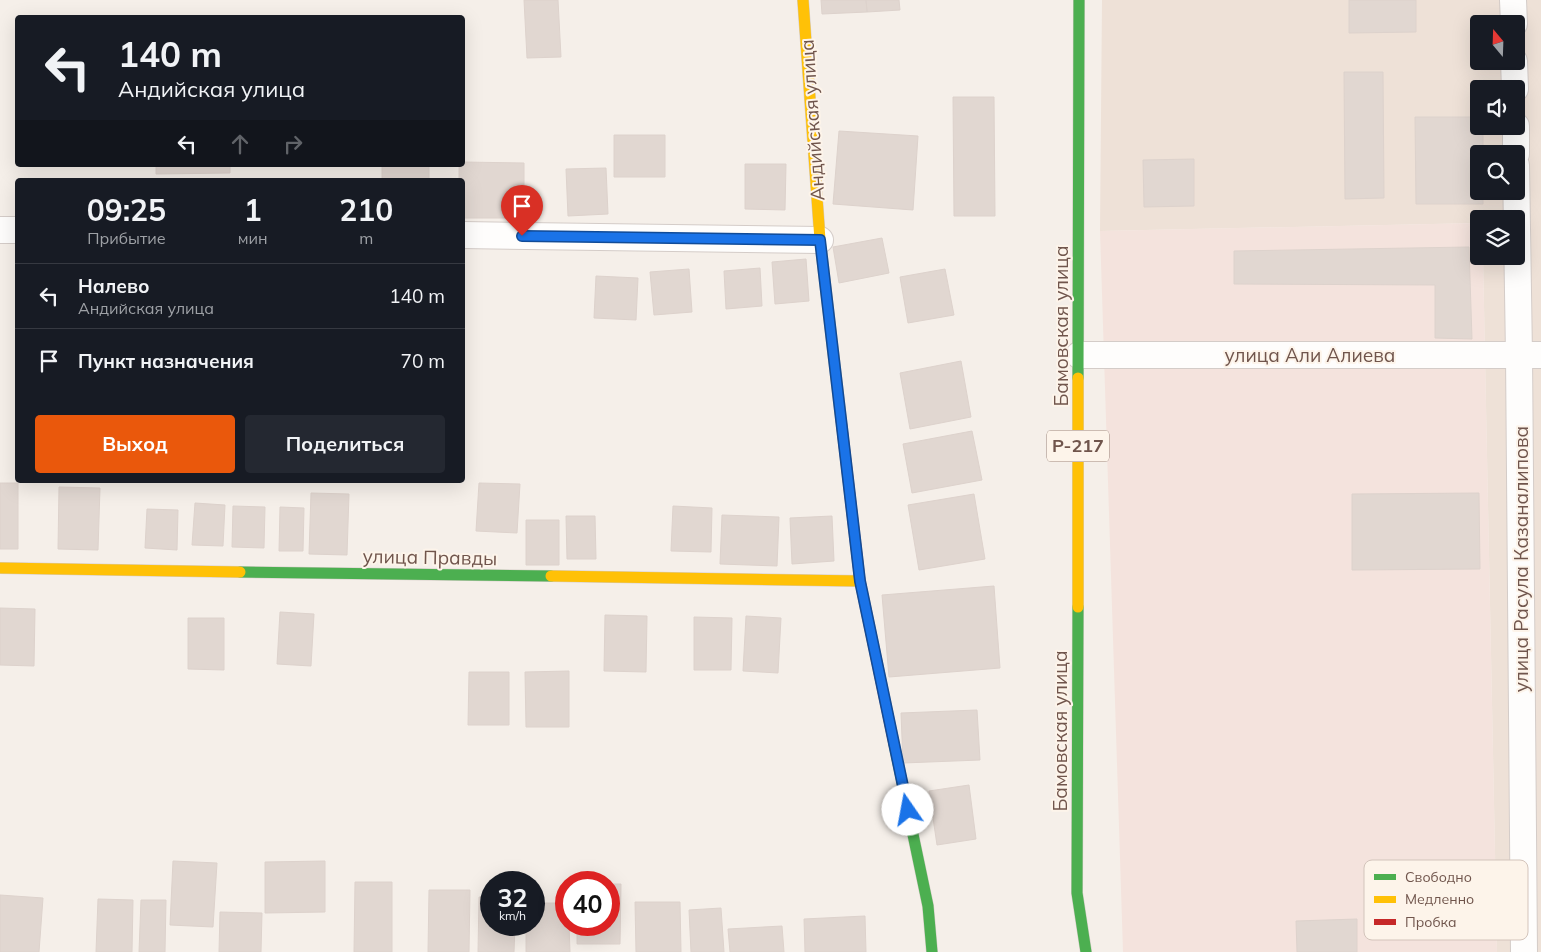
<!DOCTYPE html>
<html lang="ru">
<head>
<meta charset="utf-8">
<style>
	body { margin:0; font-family:Mulish,sans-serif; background:#242831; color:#f1f3f6; height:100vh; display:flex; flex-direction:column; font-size:19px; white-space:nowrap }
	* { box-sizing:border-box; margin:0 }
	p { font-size:16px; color:#9ea1a6 }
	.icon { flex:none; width:28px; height:28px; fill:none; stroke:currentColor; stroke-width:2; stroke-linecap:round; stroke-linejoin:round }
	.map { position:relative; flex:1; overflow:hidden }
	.panel { position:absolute; left:15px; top:178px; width:450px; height:305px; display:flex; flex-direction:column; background:#171b24; border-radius:5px; box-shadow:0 5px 20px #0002 }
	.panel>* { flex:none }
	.guide { position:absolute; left:15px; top:15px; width:450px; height:152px; border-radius:5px; box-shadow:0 5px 20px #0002; background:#171b24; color:#f1f3f6; overflow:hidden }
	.needle { width:32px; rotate:341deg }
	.fabs { position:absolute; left:1470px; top:15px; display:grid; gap:10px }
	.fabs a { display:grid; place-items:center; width:55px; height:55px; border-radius:5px; background:#171b24; box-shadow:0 5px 20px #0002; font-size:25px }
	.speed { position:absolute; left:480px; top:871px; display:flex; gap:10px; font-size:25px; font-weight:700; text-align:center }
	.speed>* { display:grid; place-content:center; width:65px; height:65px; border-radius:50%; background:#171b24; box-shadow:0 5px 20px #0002; line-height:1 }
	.speed small { font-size:12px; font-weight:400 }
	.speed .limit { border:8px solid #d22; background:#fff; color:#111 }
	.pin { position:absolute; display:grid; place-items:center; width:42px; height:42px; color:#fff; margin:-51px -21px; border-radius:50% 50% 50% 0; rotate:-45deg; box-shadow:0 0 5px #0007 }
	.pin .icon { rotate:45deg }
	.me { position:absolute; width:55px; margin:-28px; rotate:348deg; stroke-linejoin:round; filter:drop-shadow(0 0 4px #0008) }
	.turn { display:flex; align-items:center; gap:18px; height:105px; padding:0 20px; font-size:22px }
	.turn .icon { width:65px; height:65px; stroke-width:2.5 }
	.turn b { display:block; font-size:35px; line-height:42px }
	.lanes { display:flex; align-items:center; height:48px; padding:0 20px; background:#0003; justify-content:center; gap:25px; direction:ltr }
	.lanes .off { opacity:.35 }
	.eta { display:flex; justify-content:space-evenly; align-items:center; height:85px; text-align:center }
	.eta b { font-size:30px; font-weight:700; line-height:35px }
	.button { display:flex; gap:10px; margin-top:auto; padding:10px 20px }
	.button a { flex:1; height:58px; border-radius:5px; background:#ea580c; color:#fff; font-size:20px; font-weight:700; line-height:58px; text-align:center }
	.button a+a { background:#242831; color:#f1f3f6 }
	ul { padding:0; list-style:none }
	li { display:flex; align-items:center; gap:15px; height:65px; padding:0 20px; border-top:1px solid #363941 }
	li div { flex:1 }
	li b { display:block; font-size:19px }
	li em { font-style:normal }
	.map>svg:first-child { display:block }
</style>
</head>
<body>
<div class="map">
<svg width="1541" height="952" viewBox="0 0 1541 952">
	<rect width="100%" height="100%" fill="#f5efe9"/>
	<path fill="#eee1d7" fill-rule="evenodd" d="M1102,0H1541V952H1497L1483,256H1516V219H1479V223L1100,231ZM1479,24H1516V61H1479ZM1479,89H1516V126H1479ZM1479,154H1516V191H1479Z"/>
	<path fill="#f4e3dd" d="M1479,223V256H1483L1497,952H1123L1100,231Z"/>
	<path fill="#e1d7d1" stroke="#ddd2cc" d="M524,0H558L561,57L527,58Z
		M821,0H866L867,12L822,14Z
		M866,0H899L900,10L867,12Z
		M1349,0H1416V32L1349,33Z
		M1344,72H1383L1384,198L1345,199Z
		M953,97H994L995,216H954Z
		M1415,117H1479V126H1483V154H1479V191H1483V204H1416Z
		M839,131L918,136L913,210L833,204Z
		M614,135H665V177H614Z
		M1194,159V206L1144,207L1143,160Z
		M462,162L524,163V218H462V180H459V165H462Z
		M745,164H786L785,210L745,209Z
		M156,165H230V173L156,174Z
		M382,165H429V180H382Z
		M606,168L608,214L568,216L566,169Z
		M882,238L889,273L839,283L833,247Z
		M1469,247L1472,339L1435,338V285L1234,284V251Z
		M806,259L809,301L775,304L772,262Z
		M760,268L762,306L726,309L724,271Z
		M689,269L692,312L654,315L650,272Z
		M945,269L954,315L908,323L900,277Z
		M596,276L638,278L636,320L594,318Z
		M961,361L971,417L910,429L900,373Z
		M972,431L982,480L912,493L903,444Z
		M0,483H18V549H0Z
		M479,483L520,484L517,533L476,531Z
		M59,487L100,488L98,550L58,549Z
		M311,493L349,494L347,555L309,554Z
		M1479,493L1480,569L1352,570V494Z
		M974,494L985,559L919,570L908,505Z
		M195,503L225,505L223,546L192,545Z
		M233,506L265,507L264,548L232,547Z
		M673,506L712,508L711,552L671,551Z
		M280,507L304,508L303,551H279Z
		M147,509L178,510L177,550L145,548Z
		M722,515L779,517L777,566L720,564Z
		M566,516H595L596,559H567Z
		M832,516L834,561L792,564L790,518Z
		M526,520H559V565H526Z
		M994,586L1000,668L889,677L882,595Z
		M0,608L35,609L34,666L0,665Z
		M280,612L314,614L311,666L277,664Z
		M605,615L647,616L646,672L604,671Z
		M746,616L781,618L778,673L743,671Z
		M694,617L732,618L731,670H694Z
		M188,618H224V670L188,669Z
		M569,671V727H526L525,672Z
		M469,672H509V725H468Z
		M977,710L980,760L903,763L901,713Z
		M969,785L976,839L937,845L929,791Z
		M173,861L217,863L213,927L170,925Z
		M325,861V912L265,913V862Z
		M355,882H392V952H354Z
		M609,884H621L620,944H577V925H609Z
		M429,890H470L469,952H428Z
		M0,895L43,898L39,952H0Z
		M479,897H491V925H515L514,952H478Z
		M98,899L133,900L132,952H96Z
		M141,900H166L165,952H139Z
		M635,902H680L681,952H636Z
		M534,903H566V925H569L570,952H526V925H534Z
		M721,908L724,952H691L689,910Z
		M220,912L262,913L261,952H219Z
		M865,916L866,952H805L804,919Z
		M1357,919V952H1297L1296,921Z
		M782,926L784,952H730L728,929Z"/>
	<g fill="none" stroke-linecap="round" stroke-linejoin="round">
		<defs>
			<path id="street" d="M1513,0L1514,24
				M1514,61L1515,89
				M1516,126V154
				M1516,165L1519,355L1524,952
				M0,230H18
				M462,235L820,240
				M1079,355H1541"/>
			<path id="fast" d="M1078,378L1079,0
				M240,572L551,576
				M1078,607L1077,893L1086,952
				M894,744L928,906L932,952"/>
			<path id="slow" d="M803,0L820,240L841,419
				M0,568L240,572
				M551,576L860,581
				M1078,607V378"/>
			<path id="jam" d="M841,419L860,581L894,744"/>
		</defs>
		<use href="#street" stroke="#d4ccc8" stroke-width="28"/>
		<use href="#fast" stroke="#d4cbc6" stroke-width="12"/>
		<use href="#slow" stroke="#d4cbc6" stroke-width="12"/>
		<use href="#jam" stroke="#d4cbc6" stroke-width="12"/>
		<use href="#street" stroke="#fefdfc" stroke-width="26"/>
		<use href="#fast" stroke="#4caf50" stroke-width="11"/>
		<use href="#slow" stroke="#ffc107" stroke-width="11"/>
		<use href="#jam" stroke="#c62828" stroke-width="11"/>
	</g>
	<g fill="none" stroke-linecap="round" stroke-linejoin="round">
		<defs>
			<path id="route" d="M522,236L820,240L860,581L908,810"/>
		</defs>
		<use href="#route" stroke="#114b97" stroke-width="12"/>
		<use href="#route" stroke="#1a73e8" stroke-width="9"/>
	</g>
	<g text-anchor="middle" stroke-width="4" stroke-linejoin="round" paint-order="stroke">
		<rect fill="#fdf4ea" stroke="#9a857b" stroke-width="1" x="1047" y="430.5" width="62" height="31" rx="4"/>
		<g font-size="18" font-weight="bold" fill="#70554c">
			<text x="1078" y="452">Р-217</text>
		</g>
		<g font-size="19" fill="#70554c" stroke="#fdf4ea">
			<text transform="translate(812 120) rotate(-94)" y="7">Андийская улица</text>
			<text transform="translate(1061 326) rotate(-90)" y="7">Бамовская улица</text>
			<text x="1310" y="362">улица Али Алиева</text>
			<text transform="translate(430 557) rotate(1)" y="7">улица Правды</text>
			<text transform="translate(1521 559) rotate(-90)" y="7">улица Расула Казаналипова</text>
			<text transform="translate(1060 731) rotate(-90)" y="7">Бамовская улица</text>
		</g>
	</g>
	<rect x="1364" y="860" width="164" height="80" rx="8" fill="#fdf4ea" stroke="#d3c4bb" stroke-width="1"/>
	<rect x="1374" y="874" width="22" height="6" fill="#4caf50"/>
	<rect x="1374" y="896" width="22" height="7" fill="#ffc107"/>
	<rect x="1374" y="919" width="22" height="6" fill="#c62828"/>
	<g font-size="14" fill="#70554c">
		<text x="1405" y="882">Свободно</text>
		<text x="1405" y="904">Медленно</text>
		<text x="1405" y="927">Пробка</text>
	</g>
</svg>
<div class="fabs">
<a><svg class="needle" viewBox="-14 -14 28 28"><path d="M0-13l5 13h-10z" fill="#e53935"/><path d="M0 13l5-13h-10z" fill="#9ea1a6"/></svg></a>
<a><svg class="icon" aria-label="sound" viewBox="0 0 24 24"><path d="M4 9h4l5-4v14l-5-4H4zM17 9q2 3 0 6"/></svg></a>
<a><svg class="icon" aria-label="search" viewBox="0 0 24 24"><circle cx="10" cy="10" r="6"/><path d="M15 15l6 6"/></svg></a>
<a><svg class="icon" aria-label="layers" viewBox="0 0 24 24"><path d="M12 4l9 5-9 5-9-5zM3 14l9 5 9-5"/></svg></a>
</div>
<div class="speed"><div>32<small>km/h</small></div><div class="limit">40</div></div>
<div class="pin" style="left:522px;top:236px;background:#d93025"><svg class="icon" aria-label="arrive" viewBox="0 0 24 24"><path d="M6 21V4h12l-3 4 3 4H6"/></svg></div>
<svg class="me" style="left:908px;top:810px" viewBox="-20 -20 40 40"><circle r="19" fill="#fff"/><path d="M0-13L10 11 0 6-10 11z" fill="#1a73e8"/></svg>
<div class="guide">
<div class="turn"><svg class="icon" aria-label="left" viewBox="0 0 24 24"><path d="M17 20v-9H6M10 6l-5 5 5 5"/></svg><div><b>140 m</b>Андийская улица</div></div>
<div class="lanes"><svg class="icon" aria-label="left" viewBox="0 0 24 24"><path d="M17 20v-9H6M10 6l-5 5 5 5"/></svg><svg class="icon off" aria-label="ahead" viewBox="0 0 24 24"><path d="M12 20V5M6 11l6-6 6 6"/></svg><svg class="icon off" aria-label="right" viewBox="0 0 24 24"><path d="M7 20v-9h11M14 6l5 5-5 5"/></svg></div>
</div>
<section class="panel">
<div class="eta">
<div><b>09:25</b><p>Прибытие</p></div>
<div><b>1</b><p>мин</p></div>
<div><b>210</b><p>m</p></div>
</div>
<ul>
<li><svg class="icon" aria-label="left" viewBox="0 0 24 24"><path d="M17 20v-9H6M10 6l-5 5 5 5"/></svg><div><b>Налево</b><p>Андийская улица</p></div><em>140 m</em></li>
<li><svg class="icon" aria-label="arrive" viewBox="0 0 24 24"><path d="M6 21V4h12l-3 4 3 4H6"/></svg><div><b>Пункт назначения</b></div><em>70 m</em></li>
</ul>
<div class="button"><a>Выход</a><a>Поделиться</a></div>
</section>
</div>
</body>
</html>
